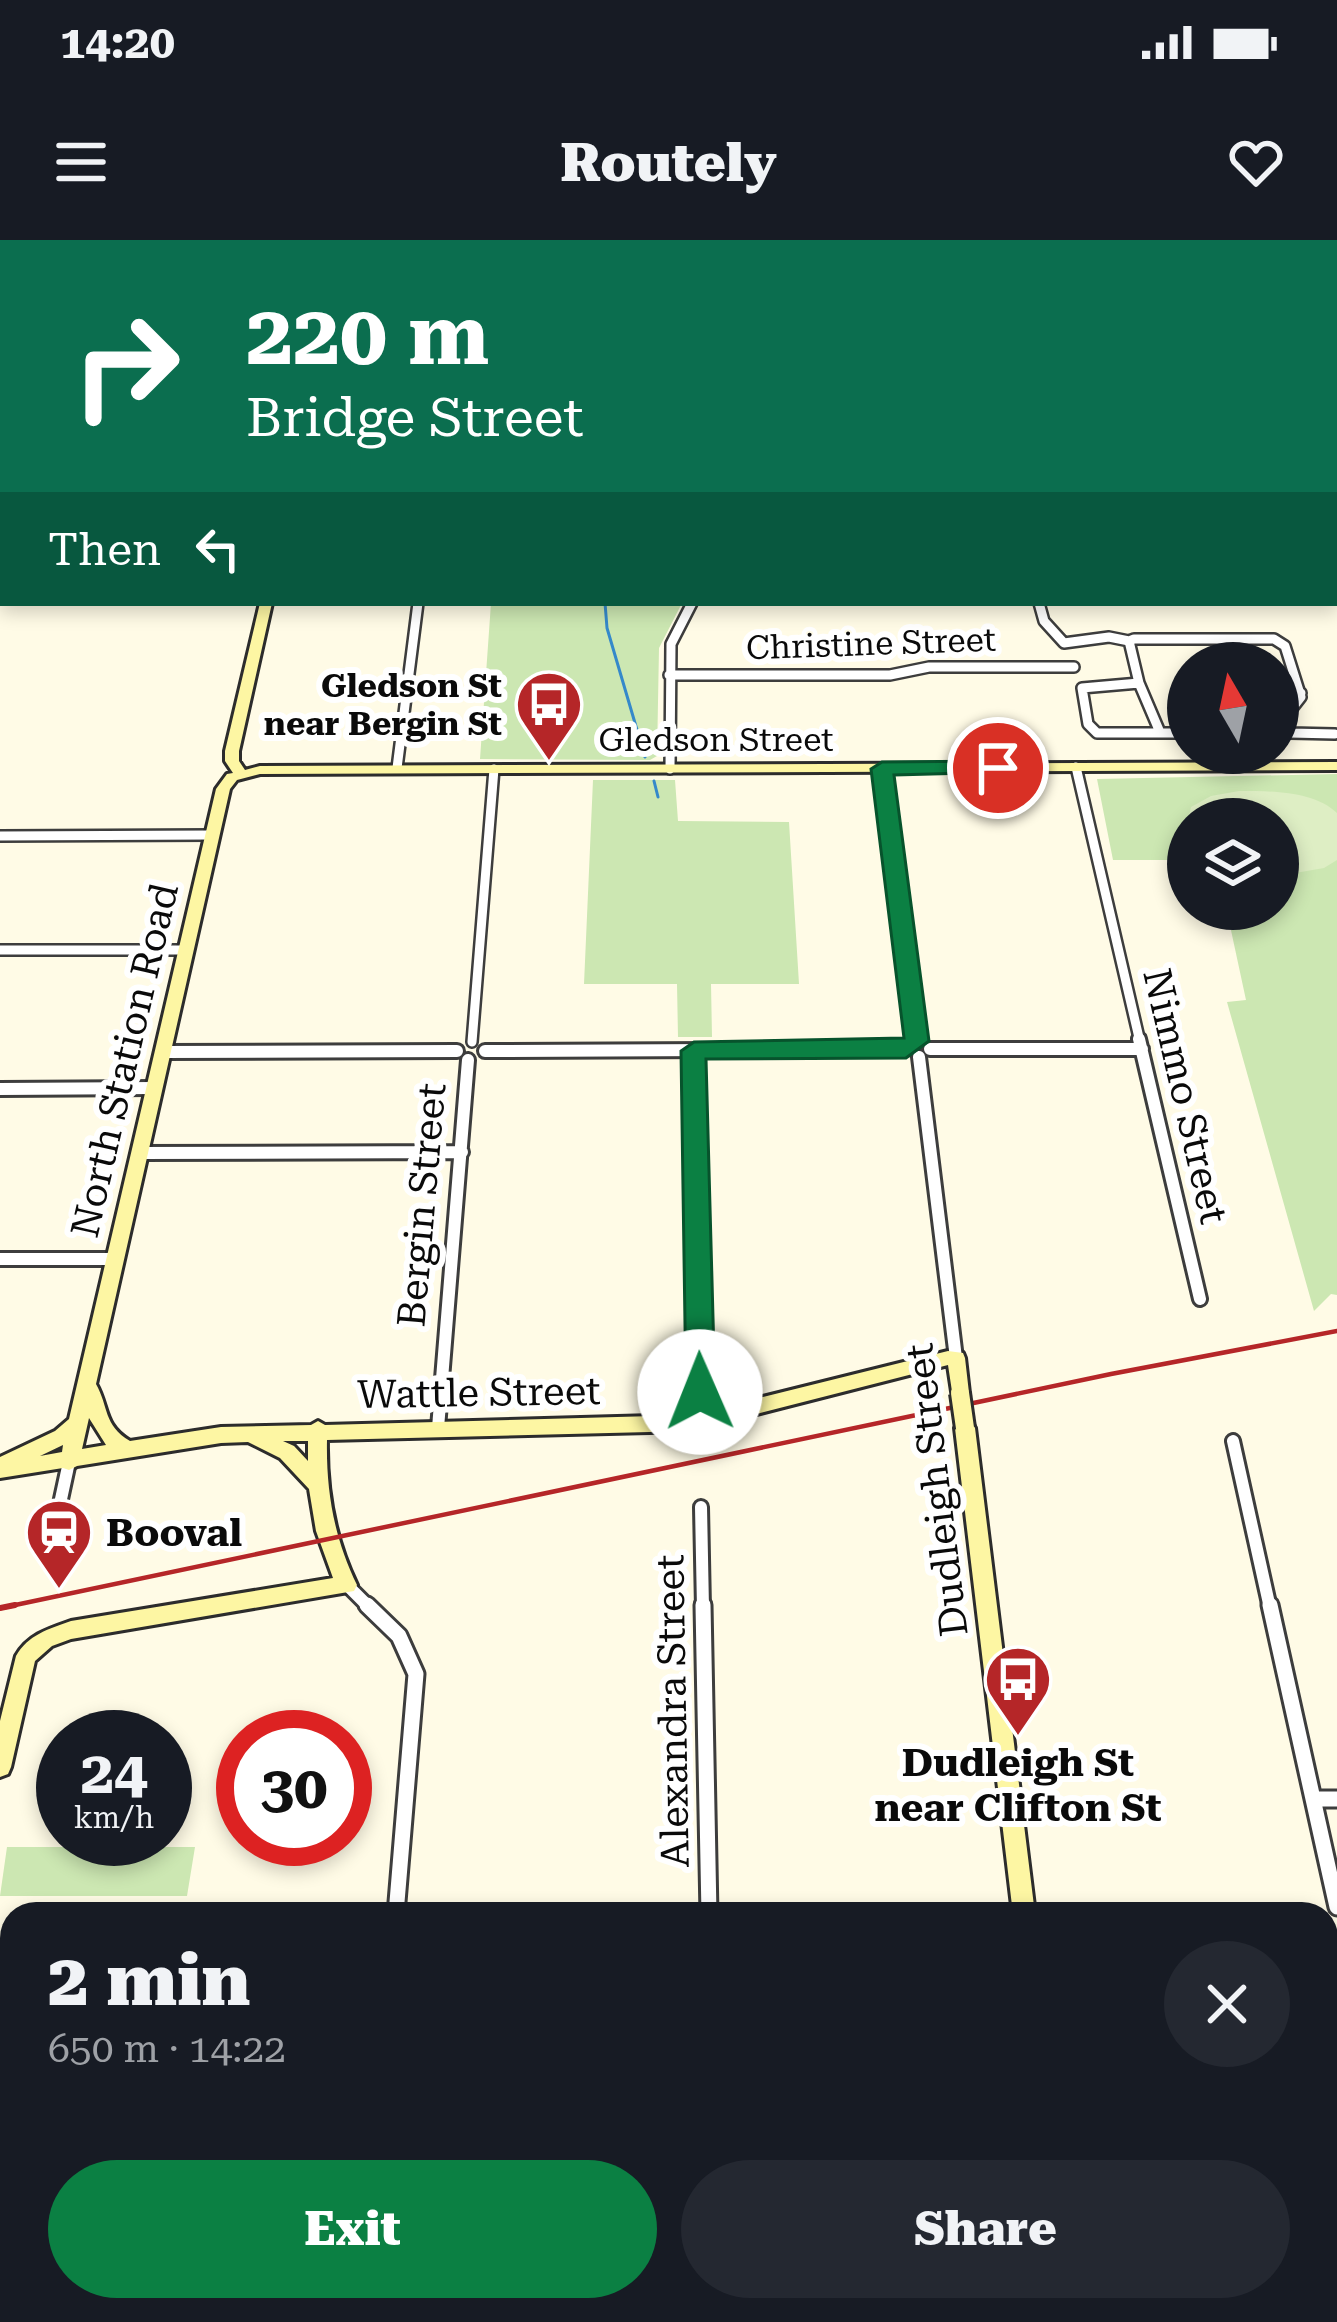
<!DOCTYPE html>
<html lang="en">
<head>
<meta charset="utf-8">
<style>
	body { margin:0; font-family:"Roboto Serif",serif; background:#242831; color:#f1f3f6; height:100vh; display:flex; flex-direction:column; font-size:45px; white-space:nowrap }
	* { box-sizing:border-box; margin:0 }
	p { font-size:39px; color:#9ea1a6 }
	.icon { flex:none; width:66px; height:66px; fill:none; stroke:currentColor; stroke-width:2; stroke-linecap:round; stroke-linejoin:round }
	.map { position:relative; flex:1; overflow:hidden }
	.drawer { position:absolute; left:0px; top:1662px; width:1338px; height:420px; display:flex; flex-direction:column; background:#171b24; border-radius:36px 36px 0 0; box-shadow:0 6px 18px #0003 }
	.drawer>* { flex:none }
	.top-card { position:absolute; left:0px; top:0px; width:1338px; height:366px; box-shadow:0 6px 18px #0003; background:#0b6e4f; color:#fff; overflow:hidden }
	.needle { width:78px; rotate:351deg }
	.fabs { position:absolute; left:1167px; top:402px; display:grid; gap:24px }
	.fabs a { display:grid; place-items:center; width:132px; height:132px; border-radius:50%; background:#171b24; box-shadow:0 6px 18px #0003; font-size:60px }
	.speed { position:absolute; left:36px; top:1470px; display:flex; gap:24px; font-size:60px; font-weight:700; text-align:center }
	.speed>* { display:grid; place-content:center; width:156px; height:156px; border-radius:50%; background:#171b24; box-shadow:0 6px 18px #0003; line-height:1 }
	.speed small { font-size:30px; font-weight:400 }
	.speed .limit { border:18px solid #d22; background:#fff; color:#111 }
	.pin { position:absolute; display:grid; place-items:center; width:102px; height:102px; color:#fff; margin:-51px; border:6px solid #fff; border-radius:50%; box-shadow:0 3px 12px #0007 }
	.me { position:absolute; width:132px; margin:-66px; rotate:359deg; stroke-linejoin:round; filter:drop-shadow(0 0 9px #0008) }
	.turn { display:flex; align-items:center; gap:42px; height:252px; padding:0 48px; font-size:54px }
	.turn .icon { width:156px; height:156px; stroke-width:2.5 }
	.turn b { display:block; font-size:84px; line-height:102px }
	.then { display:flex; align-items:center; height:114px; padding:0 48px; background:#0003; gap:24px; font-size:45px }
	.round { display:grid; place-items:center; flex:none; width:126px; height:126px; border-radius:63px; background:#242831 }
	.head { display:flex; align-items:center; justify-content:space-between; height:204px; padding:0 48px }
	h1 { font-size:72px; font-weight:800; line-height:90px }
	.cta { display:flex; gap:24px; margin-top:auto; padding:24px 48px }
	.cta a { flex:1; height:138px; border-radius:72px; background:#0b8043; color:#fff; font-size:48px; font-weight:800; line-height:138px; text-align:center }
	.cta a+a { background:#242831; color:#f1f3f6 }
	.status { display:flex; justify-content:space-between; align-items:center; height:84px; padding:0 60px; background:#171b24; direction:ltr }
	.status svg { height:33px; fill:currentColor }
	header { display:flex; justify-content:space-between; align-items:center; height:156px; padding:0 48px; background:#171b24; font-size:54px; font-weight:800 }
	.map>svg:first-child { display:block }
</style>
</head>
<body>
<div class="status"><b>14:20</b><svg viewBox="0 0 49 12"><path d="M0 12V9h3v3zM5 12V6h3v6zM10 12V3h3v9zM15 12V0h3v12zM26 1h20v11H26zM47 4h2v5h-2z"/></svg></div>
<header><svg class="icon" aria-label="menu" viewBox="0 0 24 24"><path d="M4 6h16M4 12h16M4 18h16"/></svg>Routely<svg class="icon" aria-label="heart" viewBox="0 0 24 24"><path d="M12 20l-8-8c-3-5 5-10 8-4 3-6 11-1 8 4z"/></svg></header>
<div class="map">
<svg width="1337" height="2082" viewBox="0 0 1337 2082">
	<rect width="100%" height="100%" fill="#fffbe6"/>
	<path fill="#cce7b2" d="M491,363H682L659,408L657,516L650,520L480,519Z
		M1337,534V1055L1331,1054L1314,1071L1227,762L1246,760L1229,681L1203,678V669H1278V579H1188V627L1177,620H1113L1097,539Z
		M593,540H675L678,581L789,582L799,744H711L712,797H678L677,744H584Z
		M7,1607H195L187,1656H0Z"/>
	<path fill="#deeec4" d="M1239,551C1270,551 1314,551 1337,573V620L1324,628L1278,636V579H1188V599L1185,595L1191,567L1211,556Z"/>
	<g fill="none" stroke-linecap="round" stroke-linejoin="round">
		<path stroke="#3589ca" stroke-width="3" d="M605,363L607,388L645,517
			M654,541L658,557"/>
		<path fill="#add7f4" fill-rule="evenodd" d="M814,0H834L812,3Z
			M1335,86L1337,87V98L1335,97Z"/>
	</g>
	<path fill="#524b46" d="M0,1853H12V1949L0,1950Z"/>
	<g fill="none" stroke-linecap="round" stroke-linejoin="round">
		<defs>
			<path id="street-far2" d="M1039,363L1044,381L1064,403L1109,397L1129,401
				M1232,418L1233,423
				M669,435H890L929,427H1074
				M1139,443L1129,401L1134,399H1274L1285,406L1301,457L1287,475L1290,493L1335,494
				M1278,453H1301
				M1159,490L1139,443L1082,448L1088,484L1097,493H1188
				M1076,527L1140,802
				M397,528L418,363
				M670,529L671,404L692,363
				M882,529L916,801
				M0,596L212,595
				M0,710H186
				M472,802L494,529"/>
			<path id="street-far1" d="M1139,799L1200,1059
				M930,809H1142
				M485,811L906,809
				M694,811L700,1152L707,1179
				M163,812L457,811
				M919,817L956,1118
				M0,849L154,848
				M139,913L462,912
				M0,1019H116
				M438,1188L468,820
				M1233,1201L1270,1368
				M701,1267L703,1368
				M60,1303L55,1287L69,1222
				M347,1345L370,1368"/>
			<path id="street" d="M367,1365L399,1396L416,1434L396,1674
				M703,1365L709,1674
				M1270,1365L1337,1667
				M1313,1559H1337
				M0,1817H12
				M717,2070V2082
				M1073,2070L1074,2082
				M360,2082L361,2070"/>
			<path id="secondary" d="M341,0H351L350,3H340Z
				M260,363H272L239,511V521L245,530L260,526L1337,522V530L260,534L237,540L230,549L96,1144C109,1167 103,1185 130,1201L221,1187L311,1185L318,1181L325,1185L690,1175L948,1111L963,1113L965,1118L969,1153L967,1158H953L948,1125L690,1191L327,1200C326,1251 334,1298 357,1345L354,1351L71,1399L52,1406L35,1421L11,1527L8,1534L0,1537V1481L16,1416C28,1395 48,1389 71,1381L333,1338L316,1291L309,1249L280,1218L248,1202L221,1203L77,1226L69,1230L63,1228L0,1238V1217L55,1191L69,1179L216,549L227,534L233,533L225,521V511ZM89,1178L106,1205L82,1209ZM283,1201H308V1221L294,1206ZM63,1205L62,1212L40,1216Z
				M965,1180L972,1183L975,1188L1035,1674H1013L955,1188L958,1183Z
				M1326,1800H1337V1824H1326Z"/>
		</defs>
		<use href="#street-far2" stroke="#3d3d3d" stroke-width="14"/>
		<use href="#street-far1" stroke="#3d3d3d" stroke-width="18"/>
		<use href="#street" stroke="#3d3d3d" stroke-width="21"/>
		<use href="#secondary" stroke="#2c2c2c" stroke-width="6"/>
		<use href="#street-far2" stroke="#fff" stroke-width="9"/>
		<use href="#street-far1" stroke="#fff" stroke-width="12"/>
		<use href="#street" stroke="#fff" stroke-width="15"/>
		<use href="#secondary" fill="#fdf6a3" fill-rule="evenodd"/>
		<path stroke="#b52628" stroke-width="4.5" d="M1,1368L1111,1134L1337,1091"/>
		<path stroke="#b52628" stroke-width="6" d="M0,1368L15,1365"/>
		<defs>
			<path id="secondary-bridge" d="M960,1153L965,1188"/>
		</defs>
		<use href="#secondary-bridge" stroke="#2c2c2c" stroke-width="24" stroke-linecap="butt"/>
		<use href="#secondary-bridge" stroke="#fdf6a3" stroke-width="18"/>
	</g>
	<path fill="#0b8043" stroke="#07532c" stroke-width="3" d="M998,521L1006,523V532L894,535L929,801L906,818L706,819L715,1152L711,1160H690L686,1152L681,811L694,802L904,798L871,529L882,522Z"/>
	<defs>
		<symbol id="bus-pin" viewBox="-11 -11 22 30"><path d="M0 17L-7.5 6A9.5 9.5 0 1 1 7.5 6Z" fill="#b52628" stroke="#fff"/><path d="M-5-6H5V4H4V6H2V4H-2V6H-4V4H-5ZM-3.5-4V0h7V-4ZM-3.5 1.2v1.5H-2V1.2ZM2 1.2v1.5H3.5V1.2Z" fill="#fff"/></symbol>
		<symbol id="station-pin" viewBox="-11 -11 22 30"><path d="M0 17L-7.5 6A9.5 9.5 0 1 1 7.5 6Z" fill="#b52628" stroke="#fff"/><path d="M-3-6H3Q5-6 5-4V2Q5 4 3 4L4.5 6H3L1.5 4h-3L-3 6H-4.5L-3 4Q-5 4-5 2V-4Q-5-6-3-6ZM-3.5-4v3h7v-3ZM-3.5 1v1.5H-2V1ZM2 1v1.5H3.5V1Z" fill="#fff"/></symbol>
	</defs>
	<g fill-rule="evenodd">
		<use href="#bus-pin" x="511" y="426" width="76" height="104"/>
		<use href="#station-pin" x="21" y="1254" width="76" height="104"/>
		<use href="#bus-pin" x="980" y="1401" width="76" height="104"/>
	</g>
	<g text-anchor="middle" stroke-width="12" stroke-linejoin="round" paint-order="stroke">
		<g font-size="33" fill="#0a0a0a" stroke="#fff">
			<text transform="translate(871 403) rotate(-2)" y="12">Christine Street</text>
			<text x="716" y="511">Gledson Street</text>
		</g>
		<g font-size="33" font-weight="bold" fill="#0a0a0a" stroke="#fff" text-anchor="end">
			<text x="502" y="457">Gledson St<tspan x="502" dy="38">near Bergin St</tspan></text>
		</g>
		<g font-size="39" fill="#0a0a0a" stroke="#fff">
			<text transform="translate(124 820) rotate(-77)" y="14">North Station Road</text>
			<text transform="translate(1186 856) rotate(77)" y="14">Nimmo Street</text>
			<text transform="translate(421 965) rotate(-85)" y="14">Bergin Street</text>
			<text transform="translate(479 1152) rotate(-1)" y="14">Wattle Street</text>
			<text transform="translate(936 1250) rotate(-97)" y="14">Dudleigh Street</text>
			<text transform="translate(672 1471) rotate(-91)" y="14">Alexandra Street</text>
		</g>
		<g font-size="39" font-weight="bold" fill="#0a0a0a" stroke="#fff" text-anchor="start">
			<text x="106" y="1306">Booval</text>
			<text x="1018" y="1536" text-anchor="middle">Dudleigh St<tspan x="1018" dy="45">near Clifton St</tspan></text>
		</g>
	</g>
</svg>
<div class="fabs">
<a><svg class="needle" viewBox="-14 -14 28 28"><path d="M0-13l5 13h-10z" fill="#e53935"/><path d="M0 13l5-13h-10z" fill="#9ea1a6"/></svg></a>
<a><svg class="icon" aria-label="layers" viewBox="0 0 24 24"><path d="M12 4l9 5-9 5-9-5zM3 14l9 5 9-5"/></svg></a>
</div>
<div class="speed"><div>24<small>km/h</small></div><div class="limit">30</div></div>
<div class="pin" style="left:998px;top:528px;background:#d93025"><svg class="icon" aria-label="arrive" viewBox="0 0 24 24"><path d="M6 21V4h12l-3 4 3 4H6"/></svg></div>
<svg class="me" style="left:700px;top:1152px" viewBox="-20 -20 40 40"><circle r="19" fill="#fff"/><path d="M0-13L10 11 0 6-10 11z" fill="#0b8043"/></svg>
<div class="top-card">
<div class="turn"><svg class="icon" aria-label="right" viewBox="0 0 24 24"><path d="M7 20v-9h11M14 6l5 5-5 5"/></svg><div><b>220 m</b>Bridge Street</div></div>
<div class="then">Then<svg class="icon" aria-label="left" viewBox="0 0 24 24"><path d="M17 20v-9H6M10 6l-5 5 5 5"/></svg></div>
</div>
<section class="drawer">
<div class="head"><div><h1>2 min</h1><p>650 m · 14:22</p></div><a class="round"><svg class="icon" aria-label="close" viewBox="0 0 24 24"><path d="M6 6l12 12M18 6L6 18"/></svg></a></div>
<div class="cta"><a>Exit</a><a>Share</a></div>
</section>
</div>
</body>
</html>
